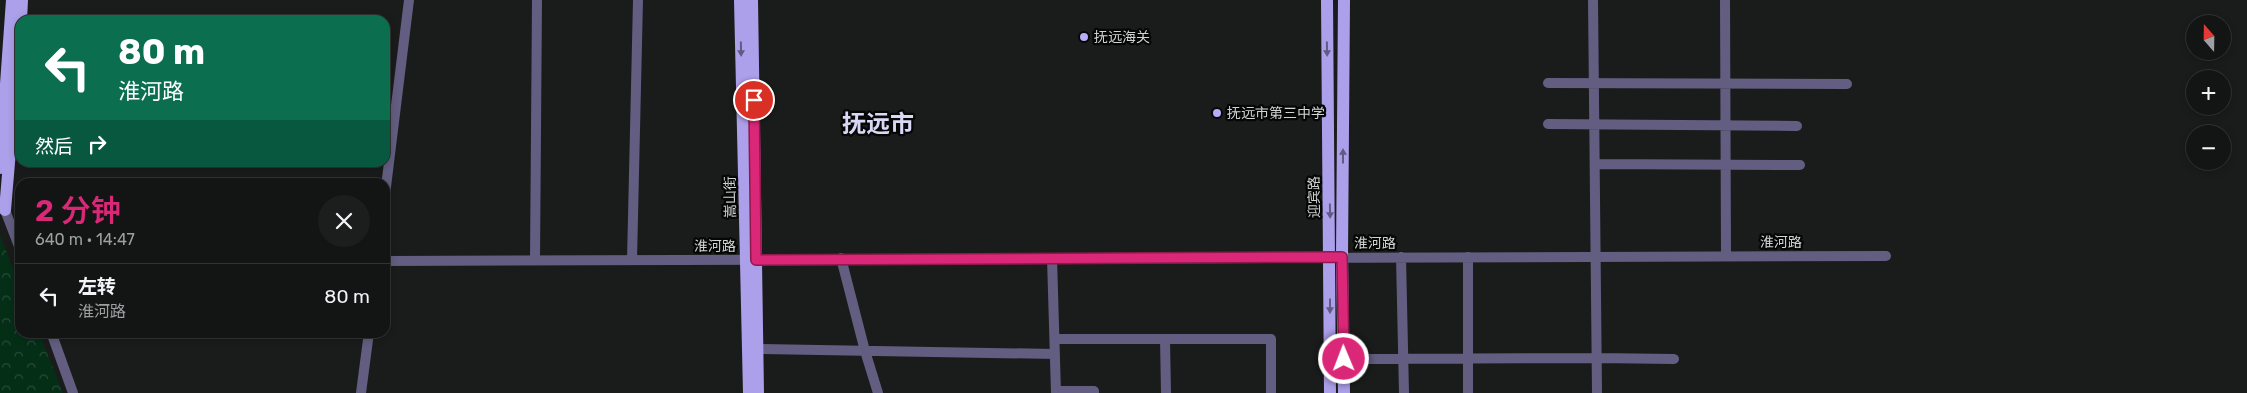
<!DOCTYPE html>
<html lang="zh">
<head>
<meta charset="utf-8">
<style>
	body { margin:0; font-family:Rubik,"Noto Sans SC",sans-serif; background:#1c1e1d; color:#f1f3f6; height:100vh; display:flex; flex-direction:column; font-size:19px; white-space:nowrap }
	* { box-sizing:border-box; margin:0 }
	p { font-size:16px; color:#9d9fa0 }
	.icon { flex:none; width:28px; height:28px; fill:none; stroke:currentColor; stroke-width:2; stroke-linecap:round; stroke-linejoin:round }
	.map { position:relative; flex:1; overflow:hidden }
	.panel { position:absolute; left:15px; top:178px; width:375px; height:160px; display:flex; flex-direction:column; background:#131514; border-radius:15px; box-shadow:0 2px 8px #0003,0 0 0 1px #323434 }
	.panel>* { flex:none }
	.banner { position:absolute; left:15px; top:15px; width:375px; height:152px; border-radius:15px; box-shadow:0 2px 8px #0003,0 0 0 1px #323434; background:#0b6e4f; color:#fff; overflow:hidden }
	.needle { width:32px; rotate:340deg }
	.tools { position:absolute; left:2186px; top:15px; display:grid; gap:10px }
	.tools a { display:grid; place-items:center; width:45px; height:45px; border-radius:50%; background:#131514; box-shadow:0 2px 8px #0003,0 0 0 1px #323434; font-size:25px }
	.pin { position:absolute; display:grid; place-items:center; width:42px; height:42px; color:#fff; margin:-21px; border:2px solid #fff; border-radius:50%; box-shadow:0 1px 5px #0007 }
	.me { position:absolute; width:55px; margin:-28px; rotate:359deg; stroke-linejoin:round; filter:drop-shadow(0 0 4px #0008) }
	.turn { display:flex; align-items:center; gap:18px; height:105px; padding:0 20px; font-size:22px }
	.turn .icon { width:65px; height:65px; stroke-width:2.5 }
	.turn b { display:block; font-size:35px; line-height:42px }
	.then { display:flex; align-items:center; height:48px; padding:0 20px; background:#0003; gap:10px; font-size:19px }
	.round { display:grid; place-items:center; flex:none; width:52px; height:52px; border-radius:26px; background:#1c1e1d }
	.summary { display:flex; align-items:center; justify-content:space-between; height:85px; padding:0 20px }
	h1 { font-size:30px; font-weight:600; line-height:38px; color:#db2777 }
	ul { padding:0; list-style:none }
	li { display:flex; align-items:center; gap:15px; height:65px; padding:0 20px; border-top:1px solid #323434 }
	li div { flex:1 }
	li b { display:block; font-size:19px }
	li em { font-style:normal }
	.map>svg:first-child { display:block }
</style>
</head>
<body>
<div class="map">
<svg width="2247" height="393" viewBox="0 0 2247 393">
	<defs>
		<pattern id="forest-crowns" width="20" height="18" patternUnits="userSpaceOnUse" patternTransform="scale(1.25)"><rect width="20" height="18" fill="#052e17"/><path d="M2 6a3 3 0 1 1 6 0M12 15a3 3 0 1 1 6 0" fill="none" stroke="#294b38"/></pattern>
	</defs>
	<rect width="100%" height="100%" fill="#191c1a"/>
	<path fill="url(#forest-crowns)" d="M0,236L20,285V332L39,333L63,393H0Z"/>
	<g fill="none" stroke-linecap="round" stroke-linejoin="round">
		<path stroke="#635d81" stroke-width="10" d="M1593,0L1597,393
			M1725,0L1726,256
			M1548,83L1847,84
			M1548,124L1797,126
			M1595,164L1800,165
			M385,195L409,0
			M3,205L20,249
			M1401,257L1404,393
			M1468,257V393
			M841,258L865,351L878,393
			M1052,258L1056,393
			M535,260L537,0
			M632,260L638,0
			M385,261L1886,256
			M51,332L73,393
			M1055,339H1271V393
			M1165,339L1166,393
			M758,349L1055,354
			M1344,359L1597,358L1674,359
			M1056,391H1094V393
			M361,393L369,332"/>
		<path stroke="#ada0eb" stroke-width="12" d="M740,0L749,393
			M752,0L758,393
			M1327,0L1330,393
			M1344,0L1342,257L1344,393
			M21,20L22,0
			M0,168L12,0
			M5,210L20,32"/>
	</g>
	<defs><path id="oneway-solid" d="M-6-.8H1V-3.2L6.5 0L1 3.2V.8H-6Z" transform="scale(1.25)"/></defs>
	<g fill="#615b84">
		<use href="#oneway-solid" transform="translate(741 49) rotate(89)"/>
		<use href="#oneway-solid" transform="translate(1327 49) rotate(89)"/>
		<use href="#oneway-solid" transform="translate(1343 156) rotate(-90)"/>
		<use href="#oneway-solid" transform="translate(1330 211) rotate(89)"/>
		<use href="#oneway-solid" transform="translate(1330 306) rotate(90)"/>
	</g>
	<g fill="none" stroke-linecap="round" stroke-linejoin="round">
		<defs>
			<path id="route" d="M754,100L756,260L1342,257L1344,359"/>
		</defs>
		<use href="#route" stroke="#8e194d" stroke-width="12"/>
		<use href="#route" stroke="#db2777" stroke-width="9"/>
	</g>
	<g fill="#b8abf7" stroke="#050606" stroke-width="2">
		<circle cx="1084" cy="37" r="5"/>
		<circle cx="1217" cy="113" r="5"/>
	</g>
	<g text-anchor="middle" stroke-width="4.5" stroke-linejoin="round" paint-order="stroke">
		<g font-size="14" fill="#d2d4d3" stroke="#050606" text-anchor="start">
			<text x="1094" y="42">抚远海关</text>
			<text x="1227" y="118">抚远市第三中学</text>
		</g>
		<g font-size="14" fill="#d2d4d3" stroke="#050606">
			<text transform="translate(730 197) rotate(-91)" y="5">嵩山街</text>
			<text transform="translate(1314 197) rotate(-91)" y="5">迎宾路</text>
			<text x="1781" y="247">淮河路</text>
			<text x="1375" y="248">淮河路</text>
			<text x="715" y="251">淮河路</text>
		</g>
		<g font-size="24" font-weight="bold" fill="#dad6f4" stroke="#050606">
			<text x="878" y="132">抚远市</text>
		</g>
	</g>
</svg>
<div class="tools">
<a><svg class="needle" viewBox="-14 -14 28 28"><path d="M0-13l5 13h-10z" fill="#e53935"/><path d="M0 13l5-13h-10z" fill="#9d9fa0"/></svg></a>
<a>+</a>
<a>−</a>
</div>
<div class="pin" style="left:754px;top:100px;background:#d93025"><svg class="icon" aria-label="arrive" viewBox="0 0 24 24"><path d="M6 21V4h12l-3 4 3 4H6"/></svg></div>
<svg class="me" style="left:1344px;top:359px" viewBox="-20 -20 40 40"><circle r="17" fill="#db2777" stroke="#fff" stroke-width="3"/><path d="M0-11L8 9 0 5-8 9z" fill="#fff"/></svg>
<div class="banner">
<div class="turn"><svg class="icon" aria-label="left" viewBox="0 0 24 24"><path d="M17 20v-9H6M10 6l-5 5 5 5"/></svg><div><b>80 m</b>淮河路</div></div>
<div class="then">然后<svg class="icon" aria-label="right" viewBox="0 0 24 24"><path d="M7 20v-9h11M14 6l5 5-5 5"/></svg></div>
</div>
<section class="panel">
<div class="summary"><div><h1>2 分钟</h1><p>640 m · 14:47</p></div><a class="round"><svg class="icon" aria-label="close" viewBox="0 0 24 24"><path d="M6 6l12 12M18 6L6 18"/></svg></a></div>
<ul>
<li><svg class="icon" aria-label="left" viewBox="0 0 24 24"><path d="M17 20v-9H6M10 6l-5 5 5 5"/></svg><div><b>左转</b><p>淮河路</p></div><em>80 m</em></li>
</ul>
</section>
</div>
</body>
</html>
